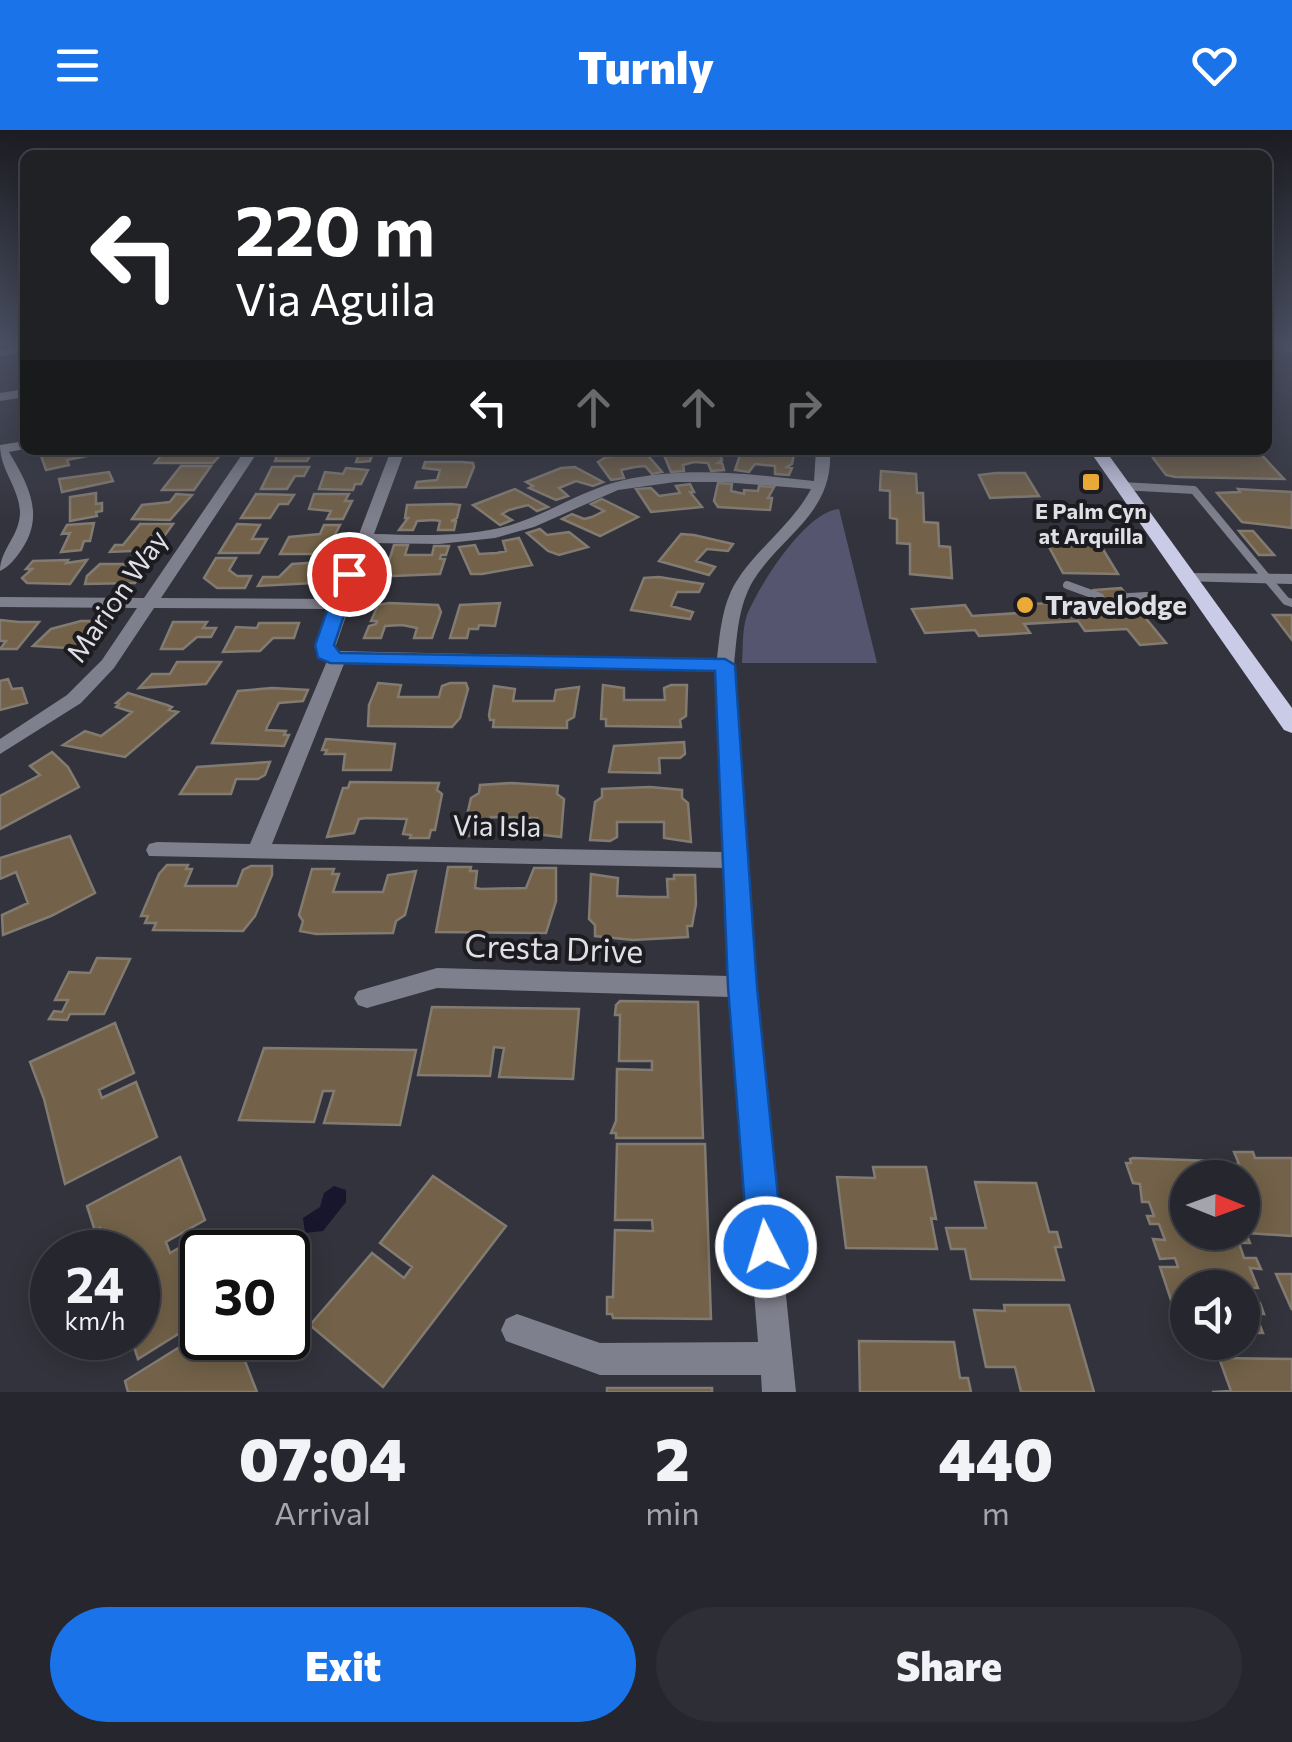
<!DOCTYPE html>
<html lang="en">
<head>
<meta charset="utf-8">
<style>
	body { margin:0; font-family:Commissioner,sans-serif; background:#2e2e36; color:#f1f3f6; height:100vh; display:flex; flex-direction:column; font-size:38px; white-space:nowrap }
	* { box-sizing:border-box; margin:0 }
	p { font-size:32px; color:#a4a5aa }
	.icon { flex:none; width:55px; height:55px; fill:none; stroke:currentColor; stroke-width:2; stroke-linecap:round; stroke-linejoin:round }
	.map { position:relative; height:1262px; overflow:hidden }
	.details { display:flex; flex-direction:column; background:#26262e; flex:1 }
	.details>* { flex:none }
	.guide { position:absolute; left:20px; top:20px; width:1252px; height:305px; border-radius:15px; box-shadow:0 5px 25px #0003,0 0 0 2px #42434a; background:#202124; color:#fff; overflow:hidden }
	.needle { width:65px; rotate:91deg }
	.fabs { position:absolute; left:1170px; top:1030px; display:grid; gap:20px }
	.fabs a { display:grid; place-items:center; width:90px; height:90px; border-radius:50%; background:#26262e; box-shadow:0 5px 25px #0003,0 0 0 2px #42434a; font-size:50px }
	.speed { position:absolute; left:30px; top:1100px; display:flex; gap:20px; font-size:50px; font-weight:700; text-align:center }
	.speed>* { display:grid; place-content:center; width:130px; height:130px; border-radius:50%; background:#26262e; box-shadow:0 5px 25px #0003,0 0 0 2px #42434a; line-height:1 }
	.speed small { font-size:25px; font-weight:400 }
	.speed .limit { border:5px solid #111; border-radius:15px; background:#fff; color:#111 }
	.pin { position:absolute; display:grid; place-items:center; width:85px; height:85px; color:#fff; margin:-42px; border:5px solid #fff; border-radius:50%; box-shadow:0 2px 10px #0007 }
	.me { position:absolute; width:110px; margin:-55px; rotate:355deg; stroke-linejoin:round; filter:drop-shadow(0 0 8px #0008) }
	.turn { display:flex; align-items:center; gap:35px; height:210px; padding:0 50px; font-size:45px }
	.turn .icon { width:130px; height:130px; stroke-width:2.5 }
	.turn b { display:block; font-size:70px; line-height:85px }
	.lanes { display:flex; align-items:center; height:95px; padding:0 50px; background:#0003; justify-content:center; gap:50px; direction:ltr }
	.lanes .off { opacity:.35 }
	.eta { display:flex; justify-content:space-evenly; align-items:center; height:170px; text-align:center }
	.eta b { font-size:60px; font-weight:800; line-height:70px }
	.action { display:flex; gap:20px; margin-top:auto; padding:20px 50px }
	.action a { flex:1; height:115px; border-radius:60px; background:#1a73e8; color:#fff; font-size:40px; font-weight:800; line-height:115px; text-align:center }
	.action a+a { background:#2e2e36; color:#f1f3f6 }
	header { display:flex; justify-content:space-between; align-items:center; height:130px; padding:0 50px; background:#1a73e8; color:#fff; font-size:45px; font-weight:800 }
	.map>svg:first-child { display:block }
</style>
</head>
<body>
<header><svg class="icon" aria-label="menu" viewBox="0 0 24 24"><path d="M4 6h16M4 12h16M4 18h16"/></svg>Turnly<svg class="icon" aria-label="heart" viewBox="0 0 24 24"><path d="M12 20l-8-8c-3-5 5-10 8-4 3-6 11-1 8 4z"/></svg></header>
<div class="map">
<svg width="1292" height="1262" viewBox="0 0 1292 1262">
	<rect width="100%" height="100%" fill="#33333d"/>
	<path fill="#555570" d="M839,379L877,533H742C743,518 742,499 747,485C760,454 805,382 839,379Z"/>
	<path fill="#17162c" d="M334,1056L346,1060V1072L323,1101L305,1103L303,1088L320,1077L324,1063Z"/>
	<path fill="#736249" stroke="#827b71" stroke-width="2.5" d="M56,320H112V321L67,330L69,335L46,340L40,323Z
		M187,320H225L213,333H155L164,322Z
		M279,320H310L308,324H311L307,331H275Z
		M341,320H374L370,331L360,332H356L359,324Z
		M670,320H718L722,330L718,333H722L724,340L711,341L708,333L694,332L683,335L684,341L671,342L664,325Z
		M746,320L794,324L792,334L787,337L792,338L789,345L775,344V336L755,334L749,342L735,340L741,322Z
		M1147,320H1257L1284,349L1175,347L1166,345Z
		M645,322L662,342L652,344L645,336L635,337L621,340L624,348L611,350L598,332L606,327Z
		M425,332H462L473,333L474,337L466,357L415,358L417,352L437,350L440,340L423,338Z
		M181,336H211L194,360H162Z
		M272,337H309L304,346H295L287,359H261Z
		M575,337L603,352L593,356L576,351L559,358L568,366L556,370L529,358L533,356L526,352L561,338Z
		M346,338L368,340L361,354H355L353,360L319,359L325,342L343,344Z
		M881,341L916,344L917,363H923L924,392L938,393L939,416L950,417L952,448L910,444V414L897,413V389L890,388V361L880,360Z
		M109,342L113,351L62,362L59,349Z
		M996,343H1025L1039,366L990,368L979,345Z
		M718,353L732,354L731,361L744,364V360L758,361L759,356L774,357L768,368H772L770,380L718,377L714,371Z
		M690,354L694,362H690L702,377L651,382L636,359L651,358L659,366L680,363L676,356Z
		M515,359L548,377L537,381L528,375L509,380L502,384L512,390L500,395L473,375Z
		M1238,359L1292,362V398L1242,392L1217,363L1240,362Z
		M96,363V374L102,373V381L96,382L97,386L70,391V367Z
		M176,364L192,365L170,390L132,389L142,375L170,372Z
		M256,364L294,365L288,374H279L270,388H241Z
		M314,364H349L345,371H352L343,389H327L331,381L309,379Z
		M602,369L638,387L600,406L562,389L572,384L584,389L592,387L604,381L591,374Z
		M451,374L460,375L457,388L451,391H456L454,400H438L440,391L434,390L417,391L413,400H399L408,388H405L407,375Z
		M94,393L90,411H84L81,420L61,422L70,403L62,404L67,395Z
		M140,394H173L154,420L110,422L115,415H123Z
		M237,394L260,395L252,409H267L259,423H219Z
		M324,395H340L325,424H280L289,407L320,404Z
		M540,399L547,405L569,402L588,417L559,425L548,421L527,403Z
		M1239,401H1253L1274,425H1259Z
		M681,404L694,405L733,414L728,421L707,419L696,431L715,437L709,445L659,431Z
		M519,408L532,435L482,444H471L459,417L475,415L479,424L497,423L506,421L503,411Z
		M394,415H408L405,425H432L434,416H449L446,425H441L440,429H445L440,444L393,446L385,443Z
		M1048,415L1101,416L1118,444L1063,443Z
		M216,428H236L229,440L237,446H251L245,458H217L204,448Z
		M68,430L66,433L87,430L70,454L27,453L22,448L32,439H26L33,431Z
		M323,432L314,453L258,456L263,447H279L292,434Z
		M100,434H147L135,453L85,454L87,446Z
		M659,447L703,454L699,462H677L671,476L693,482L690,489L631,480L644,448Z
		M1121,458L1166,513L1140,515L1127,499L1085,501L1078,491L1024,494L1030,503L979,506L975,500L925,503L912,479L965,475L972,486L1020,483L1015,475L1066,472L1071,478L1106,476L1094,460Z
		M389,473L438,475L441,482L432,508H414L417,498L402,495L385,496L381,508H364L369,496L376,494L377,491H371L378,475Z
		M500,473L495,496L479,495L478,499H469L467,508H450L460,475Z
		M1273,485H1292V510Z
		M0,490L19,492H39L17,519H0L6,511H0Z
		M81,491H105L84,519L33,516L51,499Z
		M173,492H207L203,498H216L211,507H197L183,519H161Z
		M259,493H299L294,508H273L260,521L223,522L236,497L257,498Z
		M177,532H221L206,554L139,558L152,544H170Z
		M8,549L12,559L22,558L27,573L0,580V551Z
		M378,553L401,555L398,567H439L442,556L450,553H466L468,559L460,588L452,597L368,596L369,575Z
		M603,555L624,558V570H665L664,558L671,555H687L686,586L680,590L681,597L606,596V589H601Z
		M494,556L515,559L513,571H554L556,560L579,557L574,587L567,591V598L493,597L494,590H490L489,585Z
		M272,558L308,560L303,571L279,573L267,597L266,600L286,601L284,605H289L284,616L212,613L238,561Z
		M128,563L167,575L172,577L169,580L178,582L125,627L63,615L85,601L101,606L121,591L132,582L116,577L119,574L116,573Z
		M326,609L395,614L391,640H343L345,624H325L327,620H322Z
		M684,612L685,624L680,628H659L660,643L609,642L614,616Z
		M52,622L68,637L79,657L0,699V666L40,645L30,636Z
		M270,632L265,645L258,649H236L231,664H180L197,637Z
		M350,652L439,653L437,660L442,664L435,700H431L429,708H410L411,705L403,704L407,689L366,688L359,689L354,703L327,707L343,658H348Z
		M512,653L558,656L557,664L564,669L561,707L535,704L537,688L491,687L488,703L462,707L471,668L479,663L480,655Z
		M650,657L682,660V668L688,673L691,712L664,708V692H617V707L610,711L590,710L595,672L602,667V659Z
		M70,706L95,763L51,786L3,805L2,785L28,773L16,742L0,749V728Z
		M167,735H188L186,739H192L185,756H237L243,740L251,736H272V745L255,786L243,801L153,800L156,793H145L148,786H141L159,744Z
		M448,737H471L470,741H477L475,758L481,759L526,758L534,738H556V771L546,803L436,802Z
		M312,739H334L332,744H339L333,762H383L388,745L416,741L405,785L396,791L393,803L316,804L300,801L303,791L299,785Z
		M591,744L618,748L617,766L649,767H668L667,749H674V745H695L696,774L692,796H687L688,807L633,810L595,806V795L589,789Z
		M97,828L130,829L104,884H70L67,890L49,889L54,881L62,882L68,870H55L69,842L90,843Z
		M620,871L698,872L703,1008H616V1003H611L616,991L617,939L652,940V931H619L620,885H615L616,875Z
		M432,877L579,879L573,949L499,947L504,918L494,917L490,946L418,945Z
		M115,893L134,943L99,960L102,968L136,952L157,1007L65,1054L44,969L30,932Z
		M264,918L416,920L400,995L324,993L334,961H323L314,992L239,990Z
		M617,1014H705L711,1189L613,1188L612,1184H607V1167H613L615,1100L653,1101L652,1090H615Z
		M1234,1022H1253L1255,1028H1292V1106L1246,1103L1250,1113H1239L1244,1128H1256L1261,1139L1250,1138L1258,1158H1244L1250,1173H1260L1264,1184L1255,1183L1263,1203H1242V1158H1188V1174L1172,1173L1160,1137H1178L1175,1128L1160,1129L1153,1109L1165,1110L1159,1094H1150L1147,1086H1154L1149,1072H1142L1140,1054L1133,1053L1126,1033H1131L1130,1029L1133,1028L1213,1031L1220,1045L1227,1048H1188V1102H1242V1086H1249L1242,1071V1048H1232L1227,1034H1239Z
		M180,1027L205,1090L166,1112L170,1123L210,1100L218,1122H202V1189L138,1229L131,1208H138V1122H105L100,1098L95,1101L87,1076Z
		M873,1037H926L936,1089L931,1088L937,1119L846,1118L837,1047L875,1048Z
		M433,1046L506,1096L383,1257L310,1195L372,1123L404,1148L412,1137L380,1113Z
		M975,1052L1036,1053L1049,1102H1057L1061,1117H1055L1064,1150L971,1149L965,1119H951L946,1098H986Z
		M1276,1144H1292V1180Z
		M1004,1175H1069L1094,1262H1021L1015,1237H986L974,1180L1005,1181Z
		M202,1203V1208H236L257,1262H128L125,1251Z
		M859,1211L954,1212L960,1248H968L971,1262H860Z
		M1219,1228L1292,1229V1262H1212L1231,1261Z
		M607,1258H712V1262H607Z"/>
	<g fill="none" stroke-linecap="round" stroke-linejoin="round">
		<path stroke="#7f808d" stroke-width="8" d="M1122,356L1194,360L1286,471L1292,473
			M1067,455L1100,467
			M1129,467L1147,466"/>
		<path fill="#7f808d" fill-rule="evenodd" d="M1281,215H1292V223Z
			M25,216V222L0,226V220Z
			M25,259V267L0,271V263Z
			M25,311V319L9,322C28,354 45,384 22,419C16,428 10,436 0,441C0,419 20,406 20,382C19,357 0,340 0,315Z
			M245,320H259L161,468L334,469L356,411L354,408L359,404L391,320H405L374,404C419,405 467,408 511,395C550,383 584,359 624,350C686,336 752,344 814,351L816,320H830C834,384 782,404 753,451C738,476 737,507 734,535L754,857L796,1262H762L761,1245H600L506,1211L501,1200L506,1189L517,1184L600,1213L758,1212L730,867L437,858L367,878L358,875L354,868L358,861L437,838L729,846L725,738L149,726L146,720L149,714L157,712L250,714L327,531L316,524V515L330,479L154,478L114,538L81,573L0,624V609L67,565L102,530L137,478L0,477V467L144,468ZM675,352H723L811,359C792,395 757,418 736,452C722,475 720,503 717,529L334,521L371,413L439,414L495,408L534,397L618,360ZM344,534L716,540L724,722L272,714Z
			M1187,443L1292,444V454L1181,451V445Z"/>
		<path fill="#cacbe6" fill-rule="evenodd" d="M1089,320H1105L1292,578V603L1284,600Z"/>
	</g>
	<linearGradient id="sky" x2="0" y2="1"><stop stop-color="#1c1c22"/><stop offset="0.55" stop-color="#4a5062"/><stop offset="1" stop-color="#4a5062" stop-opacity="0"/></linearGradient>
	<rect width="1292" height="391" fill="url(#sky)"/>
	<path fill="#1a73e8" stroke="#114b97" stroke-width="2.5" d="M349,439L358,444L334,515L340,523L725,529L735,535L757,857L783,1117L778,1129L766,1134L753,1129L748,1117L728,857L715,541L330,533L318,528L315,515L340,444Z"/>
	<g fill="#e9aa38" stroke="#1b1b20" stroke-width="4">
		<rect x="1081" y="342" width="20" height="20" rx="5"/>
		<circle cx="1025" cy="475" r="10"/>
	</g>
	<g text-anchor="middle" stroke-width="8" stroke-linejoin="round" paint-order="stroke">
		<g font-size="22" font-weight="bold" fill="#dfdfe6" stroke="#1b1b20">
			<text x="1091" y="389">E Palm Cyn<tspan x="1091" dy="25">at Arquilla</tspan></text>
		</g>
		<g font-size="28" fill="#dfdfe6" stroke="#1b1b20">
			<text transform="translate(117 466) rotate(-55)" y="10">Marion Way</text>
			<text transform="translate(497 696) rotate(1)" y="10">Via Isla</text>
		</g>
		<g font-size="28" font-weight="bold" fill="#dfdfe6" stroke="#1b1b20" text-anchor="start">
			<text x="1045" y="485">Travelodge</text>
		</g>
		<g font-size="32" fill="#dfdfe6" stroke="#1b1b20">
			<text transform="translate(554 819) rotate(2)" y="11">Cresta Drive</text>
		</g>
	</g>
</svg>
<div class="fabs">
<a><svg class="needle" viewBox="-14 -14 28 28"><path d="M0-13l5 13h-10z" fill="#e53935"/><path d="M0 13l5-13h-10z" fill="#a4a5aa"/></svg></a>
<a><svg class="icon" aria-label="sound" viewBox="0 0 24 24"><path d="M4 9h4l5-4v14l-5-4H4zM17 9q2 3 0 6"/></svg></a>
</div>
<div class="speed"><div>24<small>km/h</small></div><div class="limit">30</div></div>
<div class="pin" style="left:349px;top:444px;background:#d93025"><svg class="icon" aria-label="arrive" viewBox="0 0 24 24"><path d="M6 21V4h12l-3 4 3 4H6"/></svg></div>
<svg class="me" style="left:766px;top:1117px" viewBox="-20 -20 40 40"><circle r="17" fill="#1a73e8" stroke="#fff" stroke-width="3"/><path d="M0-11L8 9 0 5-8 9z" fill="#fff"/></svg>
<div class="guide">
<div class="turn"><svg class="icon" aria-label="left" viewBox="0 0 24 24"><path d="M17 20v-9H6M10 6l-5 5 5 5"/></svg><div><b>220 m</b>Via Aguila</div></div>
<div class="lanes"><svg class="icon" aria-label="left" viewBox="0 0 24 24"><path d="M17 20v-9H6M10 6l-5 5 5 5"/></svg><svg class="icon off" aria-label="ahead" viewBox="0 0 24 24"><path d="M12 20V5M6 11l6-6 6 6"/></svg><svg class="icon off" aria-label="ahead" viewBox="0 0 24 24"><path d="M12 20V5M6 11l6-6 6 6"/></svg><svg class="icon off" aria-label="right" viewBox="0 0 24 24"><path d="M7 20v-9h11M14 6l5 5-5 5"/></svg></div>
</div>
</div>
<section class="details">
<div class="eta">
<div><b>07:04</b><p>Arrival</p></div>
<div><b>2</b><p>min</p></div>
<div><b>440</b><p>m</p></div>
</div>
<div class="action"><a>Exit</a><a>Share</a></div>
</section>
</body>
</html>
